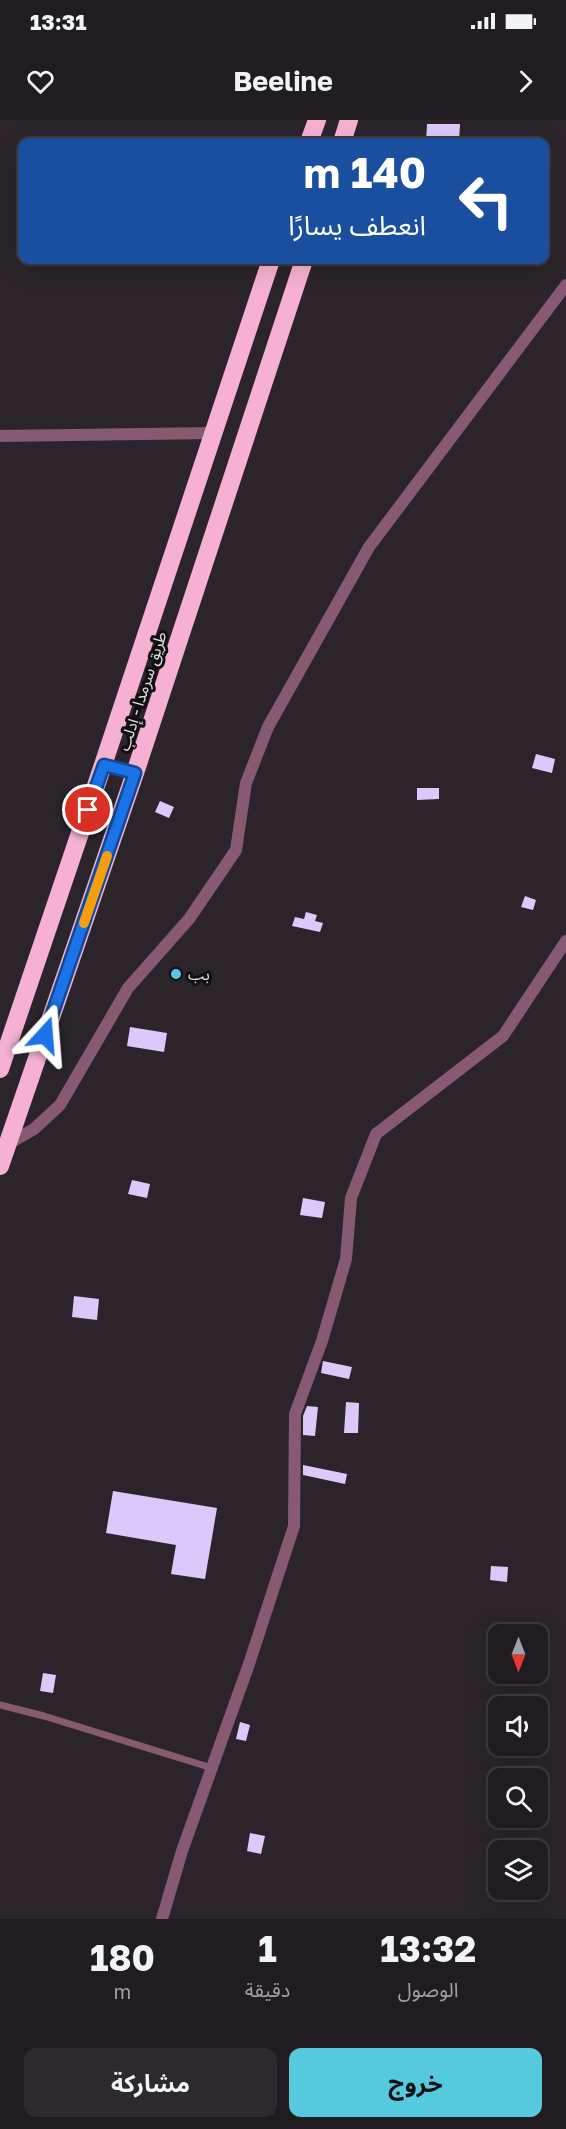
<!DOCTYPE html>
<html lang="ar">
<head>
<meta charset="utf-8">
<style>
	body { margin:0; font-family:"Golos Text","Noto Sans Arabic",sans-serif; background:#2d292d; color:#f1f3f6; direction:rtl; height:100vh; display:flex; flex-direction:column; font-size:22px; white-space:nowrap }
	* { box-sizing:border-box; margin:0 }
	p { font-size:20px; color:#a2a1a5 }
	.icon { flex:none; width:33px; height:33px; fill:none; stroke:currentColor; stroke-width:2; stroke-linecap:round; stroke-linejoin:round }
	.map { position:relative; height:1799px; overflow:hidden; direction:ltr }
	.sheet { display:flex; flex-direction:column; background:#201c20; flex:1 }
	.sheet>* { flex:none }
	.banner { position:absolute; left:18px; top:18px; width:531px; height:126px; border-radius:12px; box-shadow:0 6px 24px #0002,0 0 0 2px #3d3a3e; direction:rtl; background:#1a4fa0; color:#fff; overflow:hidden }
	.needle { width:39px; rotate:180deg }
	.tools { position:absolute; left:488px; top:1504px; display:grid; gap:12px }
	.tools a { display:grid; place-items:center; width:60px; height:60px; border-radius:12px; background:#201c20; box-shadow:0 6px 24px #0002,0 0 0 2px #3d3a3e; font-size:30px }
	.pin { position:absolute; display:grid; place-items:center; width:51px; height:51px; color:#fff; margin:-26px; border:3px solid #fff; border-radius:50%; box-shadow:0 2px 6px #0007 }
	.me { position:absolute; width:66px; margin:-33px; rotate:19deg; stroke-linejoin:round; filter:drop-shadow(0 0 4px #0008) }
	.turn { display:flex; align-items:center; gap:21px; height:126px; padding:0 24px; font-size:27px }
	.turn .icon { width:78px; height:78px; stroke-width:2.5 }
	.turn b { display:block; font-size:42px; line-height:51px }
	.eta { display:flex; justify-content:space-evenly; align-items:center; height:102px; text-align:center }
	.eta b { font-size:36px; font-weight:700; line-height:42px }
	.action { display:flex; gap:12px; margin-top:auto; padding:12px 24px }
	.action a { flex:1; height:69px; border-radius:12px; background:#55cadf; color:#111; font-size:24px; font-weight:700; line-height:69px; text-align:center }
	.action a+a { background:#2d292d; color:#f1f3f6 }
	.status { display:flex; justify-content:space-between; align-items:center; height:42px; padding:0 30px; background:#201c20; direction:ltr }
	.status svg { height:16px; fill:currentColor }
	header { display:flex; justify-content:space-between; align-items:center; height:78px; padding:0 24px; background:#201c20; font-size:27px; font-weight:700 }
	.map>svg:first-child { display:block }
</style>
</head>
<body>
<div class="status"><b>13:31</b><svg viewBox="0 0 49 12"><path d="M0 12V9h3v3zM5 12V6h3v6zM10 12V3h3v9zM15 12V0h3v12zM26 1h20v11H26zM47 4h2v5h-2z"/></svg></div>
<header><svg class="icon" aria-label="forward" viewBox="0 0 24 24"><path d="M9 5l7 7-7 7"/></svg>Beeline<svg class="icon" aria-label="heart" viewBox="0 0 24 24"><path d="M12 20l-8-8c-3-5 5-10 8-4 3-6 11-1 8 4z"/></svg></header>
<div class="map">
<svg width="566" height="1799" viewBox="0 0 566 1799">
	<rect width="100%" height="100%" fill="#2b252b"/>
	<path fill="#dcc8fb" d="M427,4H460L459,22H426Z
		M536,634L555,639L552,653L532,648Z
		M417,668H439V679L417,680Z
		M160,681L174,687L169,698L155,692Z
		M525,776L536,780L533,790L521,787Z
		M306,792L317,795L315,801L323,803L320,812L292,806L295,797L304,799Z
		M130,907L167,913L164,932L127,926Z
		M132,1060L150,1064L147,1078L128,1074Z
		M303,1078L325,1082L322,1098L300,1095Z
		M74,1176L99,1179L97,1200L72,1197Z
		M323,1241L352,1247L349,1259L321,1253Z
		M346,1282L359,1283L358,1313H344Z
		M307,1286L318,1287L315,1316L303,1315V1296Z
		M303,1345L347,1354L345,1364L303,1355Z
		M113,1371L217,1388L205,1459L171,1454L176,1425L106,1413Z
		M491,1446L508,1447L507,1462L490,1460Z
		M43,1553L56,1555L53,1573L40,1571Z
		M240,1602L250,1605L246,1621L236,1619Z
		M250,1713L265,1716L261,1734L247,1731Z"/>
	<g fill="none" stroke-linecap="round" stroke-linejoin="round">
		<path stroke="#885a71" stroke-width="7" d="M0,1585L44,1596L212,1648"/>
		<path stroke="#885a71" stroke-width="12" d="M0,316L214,313
			M8,1024L34,1009L60,985L128,868L189,799L236,730L246,663L268,607L369,427L566,165
			M162,1799L182,1731L249,1544L294,1406L295,1294L322,1221L346,1139L351,1078L376,1014L503,916L566,821"/>
		<path stroke="#f6b1d2" stroke-width="18" d="M309,22L317,0
			M342,22L349,0
			M0,949L103,645L271,140
			M0,1046L135,653L304,140"/>
	</g>
	<g fill="none" stroke-linecap="round" stroke-linejoin="round">
		<defs>
			<path id="route" d="M45,915L135,653L104,645L88,690"/>
		</defs>
		<use href="#route" stroke="#114b97" stroke-width="15"/>
		<use href="#route" stroke="#1a73e8" stroke-width="10"/>
		<path stroke="#f59e0b" stroke-width="10" d="M84,803L107,736"/>
	</g>
	<circle fill="#55cadf" stroke="#120f12" stroke-width="2" cx="176" cy="854" r="6"/>
	<g text-anchor="middle" stroke-width="6" stroke-linejoin="round" paint-order="stroke">
		<g font-size="16" fill="#e0dde0" stroke="#120f12">
			<text transform="translate(142 571) rotate(-72)" y="6">طريق سرمدا - إدلب</text>
		</g>
		<g font-size="16" fill="#e0dde0" stroke="#120f12" text-anchor="start">
			<text x="188" y="860">بب</text>
		</g>
	</g>
</svg>
<div class="tools">
<a><svg class="needle" viewBox="-14 -14 28 28"><path d="M0-13l5 13h-10z" fill="#e53935"/><path d="M0 13l5-13h-10z" fill="#a2a1a5"/></svg></a>
<a><svg class="icon" aria-label="sound" viewBox="0 0 24 24"><path d="M4 9h4l5-4v14l-5-4H4zM17 9q2 3 0 6"/></svg></a>
<a><svg class="icon" aria-label="search" viewBox="0 0 24 24"><circle cx="10" cy="10" r="6"/><path d="M15 15l6 6"/></svg></a>
<a><svg class="icon" aria-label="layers" viewBox="0 0 24 24"><path d="M12 4l9 5-9 5-9-5zM3 14l9 5 9-5"/></svg></a>
</div>
<div class="pin" style="left:88px;top:690px;background:#d93025"><svg class="icon" aria-label="arrive" viewBox="0 0 24 24"><path d="M6 21V4h12l-3 4 3 4H6"/></svg></div>
<svg class="me" style="left:45px;top:915px" viewBox="-20 -20 40 40"><path d="M0-17L14 15 0 8-14 15z" fill="#1a73e8" stroke="#fff" stroke-width="4"/></svg>
<div class="banner">
<div class="turn"><svg class="icon" aria-label="left" viewBox="0 0 24 24"><path d="M17 20v-9H6M10 6l-5 5 5 5"/></svg><div><b>140 m</b>انعطف يسارًا</div></div>
</div>
</div>
<section class="sheet">
<div class="eta">
<div><b>13:32</b><p>الوصول</p></div>
<div><b>1</b><p>دقيقة</p></div>
<div><b>180</b><p>m</p></div>
</div>
<div class="action"><a>خروج</a><a>مشاركة</a></div>
</section>
</body>
</html>
